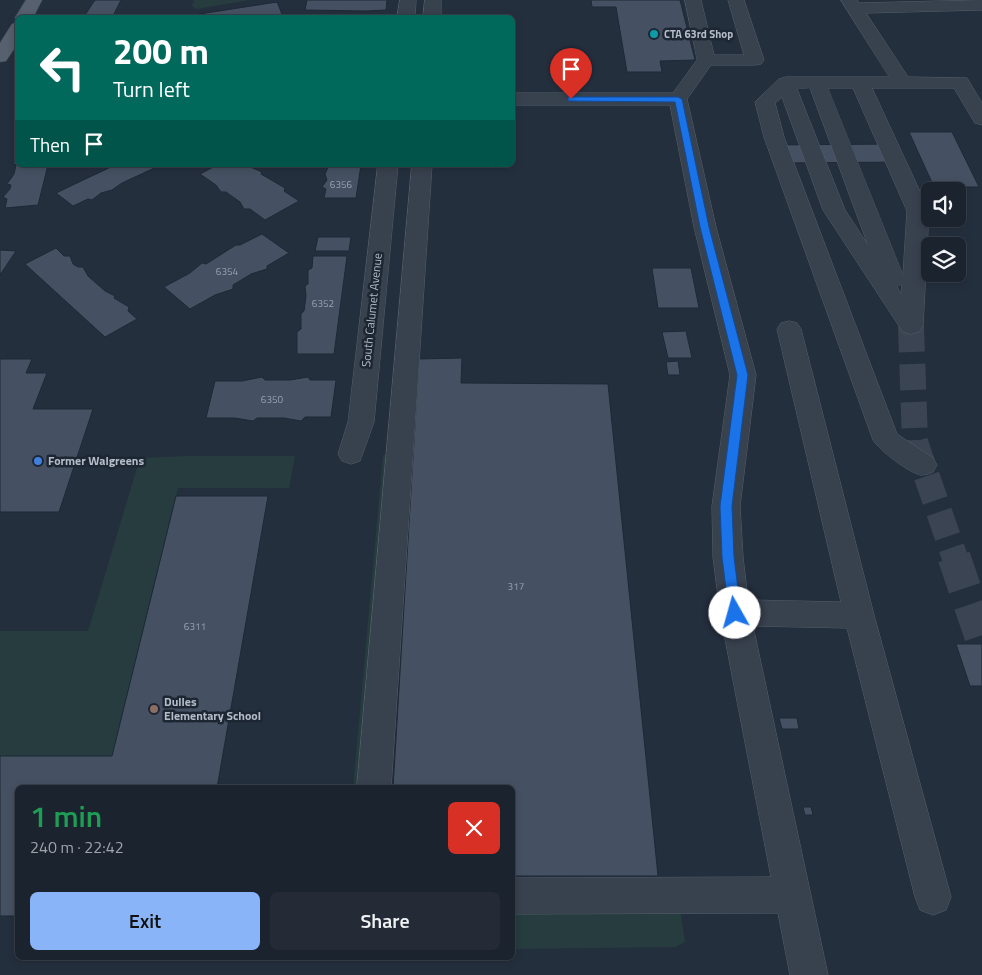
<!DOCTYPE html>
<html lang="en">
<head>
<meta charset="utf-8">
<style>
	body { margin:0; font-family:"Titillium Web",sans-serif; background:#242b36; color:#f1f3f6; height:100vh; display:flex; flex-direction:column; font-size:19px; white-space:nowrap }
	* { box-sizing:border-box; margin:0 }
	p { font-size:16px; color:#a0a4aa }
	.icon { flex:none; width:28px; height:28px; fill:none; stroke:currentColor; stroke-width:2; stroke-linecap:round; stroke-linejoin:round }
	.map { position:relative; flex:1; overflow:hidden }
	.drawer { position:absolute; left:15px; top:785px; width:500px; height:175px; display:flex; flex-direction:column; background:#1b232e; border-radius:8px; box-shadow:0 2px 8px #0003,0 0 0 1px #39404a }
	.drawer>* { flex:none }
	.hud { position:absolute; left:15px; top:15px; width:500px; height:152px; border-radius:8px; box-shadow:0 2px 8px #0003,0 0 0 1px #39404a; background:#00695c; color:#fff; overflow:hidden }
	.tools { position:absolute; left:921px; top:182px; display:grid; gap:10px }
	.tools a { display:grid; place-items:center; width:45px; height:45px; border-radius:8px; background:#1b232e; box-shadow:0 2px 8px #0003,0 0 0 1px #39404a; font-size:25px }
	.pin { position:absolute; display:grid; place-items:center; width:42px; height:42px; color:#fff; margin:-51px -21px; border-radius:50% 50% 50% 0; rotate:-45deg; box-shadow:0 0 5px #0007 }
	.pin .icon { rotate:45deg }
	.me { position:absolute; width:55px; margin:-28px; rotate:353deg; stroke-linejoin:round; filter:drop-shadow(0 0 4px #0008) }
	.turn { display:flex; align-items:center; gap:18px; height:105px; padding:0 15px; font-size:22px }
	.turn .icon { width:65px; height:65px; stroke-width:2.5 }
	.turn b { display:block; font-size:35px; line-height:42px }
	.then { display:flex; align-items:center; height:48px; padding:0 15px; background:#0003; gap:10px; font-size:19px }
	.round { display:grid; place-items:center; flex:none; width:52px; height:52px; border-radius:8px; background:#242b36 }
	.headline { display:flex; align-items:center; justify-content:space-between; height:85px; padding:0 15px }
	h1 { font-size:30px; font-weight:600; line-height:38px; color:#1e9e55 }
	.button { display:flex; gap:10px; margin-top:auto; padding:10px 15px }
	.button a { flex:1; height:58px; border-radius:8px; background:#8ab4f8; color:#111; font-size:20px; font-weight:600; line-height:58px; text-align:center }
	.button a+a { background:#242b36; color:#f1f3f6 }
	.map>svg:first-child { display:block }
</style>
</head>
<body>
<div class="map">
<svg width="982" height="975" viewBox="0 0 982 975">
	<rect width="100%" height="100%" fill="#242f3e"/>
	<path fill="#263c3f" d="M194,0H250L196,9L192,6Z
		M383,455H392L364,787L353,788Z
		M189,456H295L289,488H178L112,756H0V631H88L140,458Z
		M680,908L685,942L675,947L513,949L512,909Z"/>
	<path fill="#455162" stroke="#1f2835" d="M95,0H121L112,18H83Z
		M307,0H387L386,10L366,11L305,10Z
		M591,0H680L695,60L660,61L662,72H627L616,7H592Z
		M277,2L282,14L264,18H174Z
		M909,132H952L979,187H934Z
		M898,144L907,162L775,163L770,145Z
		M18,158V165H48L38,205L5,208L7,199L3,197L10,189L11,185L7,184L14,174L16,165L13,163Z
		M115,165H161L122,183L112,190L101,193L92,200L88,199L73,206L56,193Z
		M217,165H246L262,172L261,174L285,188L284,191L299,201L265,220L250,209H244L240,202L226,192H221L216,185L200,174Z
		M329,165H361L356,198H324L326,189L322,187L327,180L325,174Z
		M262,234L289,253L267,266V269L251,274L233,285V289L215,295L190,309L164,287L190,273L202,263L206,264L236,245H240Z
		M318,237H351L349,251H315Z
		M56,248L64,256H70L73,264L78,267H83L88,276L105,291L115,296L114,298L129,307L128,311L137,319L105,337L25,264Z
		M0,250L16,251L0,275Z
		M313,256H347L334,354H297V332L301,329V314L304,311L306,296L305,286L308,284V270L312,268Z
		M652,268H691L699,308H658Z
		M686,331L692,358H668L662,332Z
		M462,358L461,383L608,384L658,876H512V788H393L419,359Z
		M0,359H32L26,373H47L33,409H93L59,512H0Z
		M678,361L680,375H668L666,362Z
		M262,377L265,380H290L308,377L310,380H336L331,417H305L301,421L284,418H257L253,421L235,418H206L215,381H242Z
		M176,496H268L217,788H18V916H0V756H112Z
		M956,644H982V686H970Z
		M779,718H797L799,729H782Z
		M803,807H811L813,815H805Z"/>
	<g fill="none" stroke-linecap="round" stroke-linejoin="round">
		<path stroke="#3a4453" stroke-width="26" stroke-dasharray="26 12" stroke-linecap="butt" d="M911,326L915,442L955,558"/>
		<path stroke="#3a4453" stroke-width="33" stroke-dasharray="33 17" stroke-linecap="butt" d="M954,557L982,639"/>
		<defs>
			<path id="minor" d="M400,0H416L415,18H397Z
				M425,0H441V18H423Z
				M685,0H701L714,55H744L728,0H744L764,60L761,64L755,65H711L687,99L716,227L756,375L740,506L743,557L748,600L841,602L777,329L781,323L789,321L797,323L801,329L874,615L951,897L946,910L933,915L920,910L915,897L847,628L753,626L828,975H790L778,913L512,914V878L771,877L720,613L713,557L712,506L730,375L694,227L670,105H512V93H673L697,60Z
				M841,0H857L859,3L982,0V10L866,13L908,77L967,78L982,103V125L975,123L954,88H872L929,211L923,326L919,332L911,334L903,332L823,210L782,97L775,103L784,137L897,434L933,458L937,465L933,472C929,474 925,475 921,475C909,473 879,450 873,440L764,137L755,102L779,79L786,77H889ZM810,88L868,245L845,210L797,89ZM828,88H853L907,211L903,275ZM902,284L901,294L897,287Z
				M378,165H398L374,422L360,461L351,464L342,461L338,454L348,422Z
				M412,165H432L391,788H357Z"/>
			<path id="major" d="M26,0H42L33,18H18V21L15,18Z
				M18,23V43L6,61L0,62V43L12,24Z"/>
		</defs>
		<use href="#minor" stroke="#565f6c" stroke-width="1"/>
		<use href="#major" stroke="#414a57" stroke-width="1"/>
		<use href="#minor" fill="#38414e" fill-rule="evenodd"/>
		<use href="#major" fill="#56606e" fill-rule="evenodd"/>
	</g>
	<path fill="#1a73e8" stroke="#114b97" d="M571,97H678L682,99L709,227L748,375L732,506L734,557L741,613L735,618L729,613L722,557L720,506L737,375L700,227L675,102L568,101V97Z"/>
	<circle fill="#0f9aa8" stroke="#1d2633" stroke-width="2" cx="654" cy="34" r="5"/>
	<circle fill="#3f7fe0" stroke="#1d2633" stroke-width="2" cx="38" cy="461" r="5"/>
	<circle fill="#8d6e63" stroke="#1d2633" stroke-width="2" cx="154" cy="709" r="5"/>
	<g text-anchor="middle" stroke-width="5" stroke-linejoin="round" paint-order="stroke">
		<g font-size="10" fill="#98a1af">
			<text x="341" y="188">6356</text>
			<text x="227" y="275">6354</text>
			<text x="323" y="307">6352</text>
			<text x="272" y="403">6350</text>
			<text x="516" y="590">317</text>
			<text x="195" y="630">6311</text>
		</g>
		<g font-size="11" font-weight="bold" fill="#b4bcc9" stroke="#1d2633" text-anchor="start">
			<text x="664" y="38">CTA 63rd Shop</text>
		</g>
		<g font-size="12" fill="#b4bcc9" stroke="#1d2633">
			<text transform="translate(372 310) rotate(-84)" y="4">South Calumet Avenue</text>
		</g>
		<g font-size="12" font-weight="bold" fill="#b4bcc9" stroke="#1d2633" text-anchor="start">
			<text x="48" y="465">Former Walgreens</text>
			<text x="164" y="706">Dulles<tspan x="164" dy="14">Elementary School</tspan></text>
		</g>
	</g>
</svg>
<div class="tools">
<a><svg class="icon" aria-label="sound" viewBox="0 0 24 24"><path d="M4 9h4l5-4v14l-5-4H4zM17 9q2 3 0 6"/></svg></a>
<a><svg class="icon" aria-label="layers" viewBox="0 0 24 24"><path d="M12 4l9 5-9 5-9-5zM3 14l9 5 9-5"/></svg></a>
</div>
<div class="pin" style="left:571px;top:99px;background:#d93025"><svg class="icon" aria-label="arrive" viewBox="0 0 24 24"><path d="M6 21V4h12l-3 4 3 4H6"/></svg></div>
<svg class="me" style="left:735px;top:613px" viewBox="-20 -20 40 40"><circle r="19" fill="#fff"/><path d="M0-13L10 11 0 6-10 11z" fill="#1a73e8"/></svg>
<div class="hud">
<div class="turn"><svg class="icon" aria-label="left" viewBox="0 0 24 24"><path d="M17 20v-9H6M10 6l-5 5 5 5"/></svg><div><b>200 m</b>Turn left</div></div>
<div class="then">Then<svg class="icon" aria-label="arrive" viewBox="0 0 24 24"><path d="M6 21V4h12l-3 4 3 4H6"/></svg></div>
</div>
<section class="drawer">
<div class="headline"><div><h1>1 min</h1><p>240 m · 22:42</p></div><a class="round" style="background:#d93025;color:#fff"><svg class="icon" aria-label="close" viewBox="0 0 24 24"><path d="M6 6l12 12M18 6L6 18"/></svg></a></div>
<div class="button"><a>Exit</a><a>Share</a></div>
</section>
</div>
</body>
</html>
